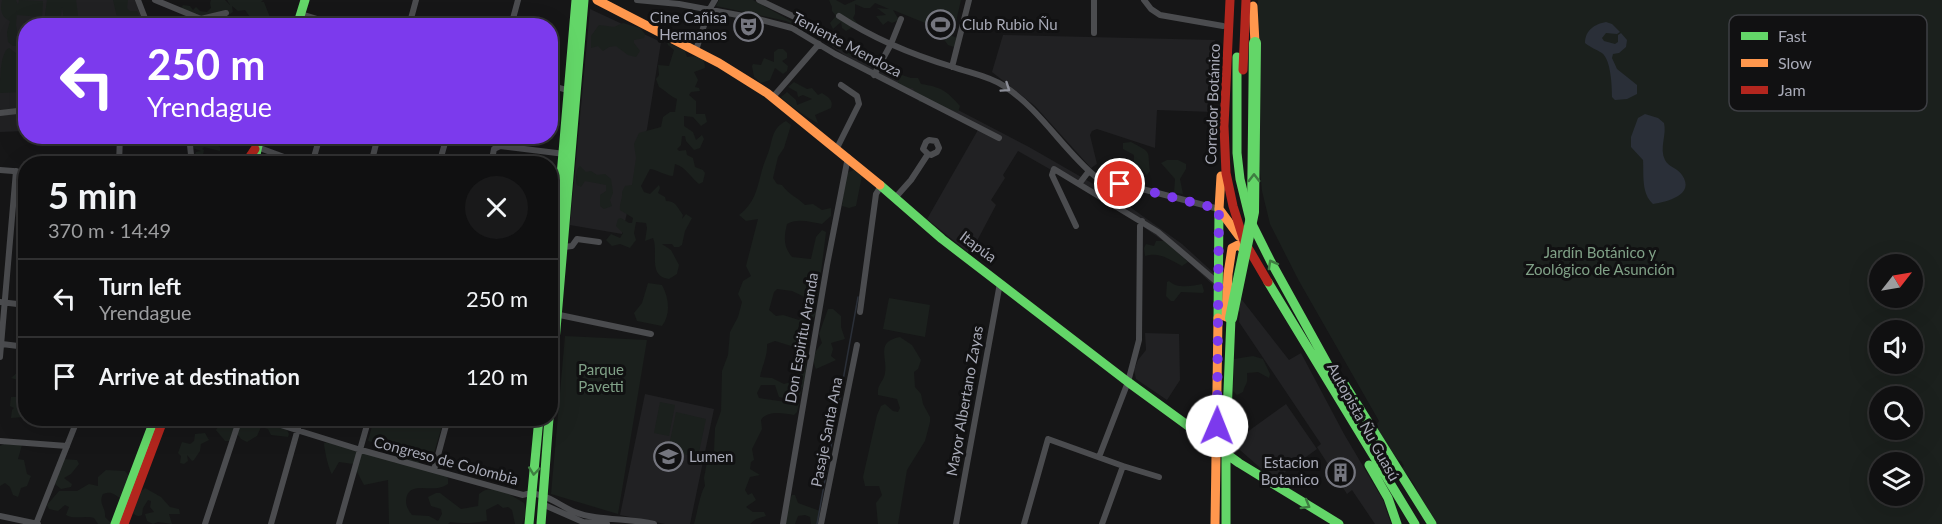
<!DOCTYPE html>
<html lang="en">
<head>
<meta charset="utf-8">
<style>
	body { margin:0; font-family:Lato,sans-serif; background:#19191a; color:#f1f3f6; height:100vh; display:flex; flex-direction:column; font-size:22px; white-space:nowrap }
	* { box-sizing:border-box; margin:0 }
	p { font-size:20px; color:#9c9d9f }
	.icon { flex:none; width:33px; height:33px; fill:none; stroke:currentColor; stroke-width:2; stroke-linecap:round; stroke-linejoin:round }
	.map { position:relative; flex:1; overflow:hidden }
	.details { position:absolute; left:18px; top:156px; width:540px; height:270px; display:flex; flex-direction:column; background:#101011; border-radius:24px; box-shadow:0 6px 24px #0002,0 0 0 2px #303031 }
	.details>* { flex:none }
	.hud { position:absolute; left:18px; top:18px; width:540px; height:126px; border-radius:24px; box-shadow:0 6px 24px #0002,0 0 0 2px #303031; background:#7c3aed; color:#fff; overflow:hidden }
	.needle { width:39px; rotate:59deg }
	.buttons { position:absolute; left:1869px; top:254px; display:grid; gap:12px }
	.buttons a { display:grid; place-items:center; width:54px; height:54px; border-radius:50%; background:#101011; box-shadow:0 6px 24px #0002,0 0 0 2px #303031; font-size:30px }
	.pin { position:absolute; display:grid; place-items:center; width:51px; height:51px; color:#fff; margin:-26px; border:3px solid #fff; border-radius:50%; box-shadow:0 2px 6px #0007 }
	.me { position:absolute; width:66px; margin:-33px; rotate:1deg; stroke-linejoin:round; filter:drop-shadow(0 0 4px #0008) }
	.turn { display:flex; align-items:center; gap:21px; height:126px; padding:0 30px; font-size:27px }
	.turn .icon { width:78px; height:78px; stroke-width:2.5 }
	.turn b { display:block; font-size:42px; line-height:51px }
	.round { display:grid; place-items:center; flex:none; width:63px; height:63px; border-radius:32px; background:#19191a }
	.headline { display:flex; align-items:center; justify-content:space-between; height:102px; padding:0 30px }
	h1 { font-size:36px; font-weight:700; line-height:45px }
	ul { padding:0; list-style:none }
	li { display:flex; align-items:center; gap:18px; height:78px; padding:0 30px; border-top:2px solid #303031 }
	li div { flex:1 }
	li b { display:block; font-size:22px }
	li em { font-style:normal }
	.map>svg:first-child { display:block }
</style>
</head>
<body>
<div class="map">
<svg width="1942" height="524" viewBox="0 0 1942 524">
	<rect width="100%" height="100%" fill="#161617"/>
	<path fill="#212123" d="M0,0H135L144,25L26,26L25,131L0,132Z
		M590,9L661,42L647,129L622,234L570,225Z
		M814,23L885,72L1029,147L1116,197L1182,244L1239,296L1289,360L1301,353L1344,434L1383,500L1391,524H1375L1352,490L1347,494L1317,447L1321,444L1239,322L1240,312L1232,303L1176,250L1111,204L1018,151L1003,175L1005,178L991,200L996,205L970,254L927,219L978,130L880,80L810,31Z
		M1003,35L1215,40L1213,112L1157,110L1155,148L1097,129L1092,131L1090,135L1097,164L1091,168L1035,106L992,72Z
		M1145,333L1179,334L1180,380L1167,400L1136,379L1134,370L1138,360L1146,350Z
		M645,394L714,409L690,524H665L620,515Z
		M1286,404L1317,449L1274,480L1232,443Z"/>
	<path fill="#1b201d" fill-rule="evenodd" d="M2,0H16L18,5L19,0L43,1L42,17L17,15V10L16,25L19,44L18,46H13L8,42L7,32L10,21C1,17 0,10 2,0Z
		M47,0H76L79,24L65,25L62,7L60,25L45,23L47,25L26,26L25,48L22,36L24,22L33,19L44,22Z
		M113,0H128L127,8L130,11H137L143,25H137L135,23H129L124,25H88L92,23L116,21L117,17Z
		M211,0H225L230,5L227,0H263L261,2H264L273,25H246L243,20L250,17L245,10L238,11L232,6L233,12L230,14C216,18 206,27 196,13V16L180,9L183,5L190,6L193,10L196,7L200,11L207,12L211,8L210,3Z
		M719,0H753L802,27L816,29L823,32L852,53L850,56L818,36L786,21L716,6Z
		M829,0H836L845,5L856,0H961L953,35L948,34L957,38L956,45L954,47L948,45L943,38H932L931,36L936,33L928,28L930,25L893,10L899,20L892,23L888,21L883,25L876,16L886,15L877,8L889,9L875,3L870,8H864L855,4V14L853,18L858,24L846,31L842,28L841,22L833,29L830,23L836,16L832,11V7Z
		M1258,0H1942V524H1437C1432,517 1425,508 1421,500C1415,485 1413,480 1401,469L1404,466L1401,461L1398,460L1375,427L1379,421L1299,281L1270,224L1262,191L1259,162ZM1880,264H1912V297H1880ZM1880,330H1912V363H1880ZM1880,396H1912V429H1880ZM1880,462H1912V495H1880Z
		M623,23L640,28L645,34L644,38L634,40V43L640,51L636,57L628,55L616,46L609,47L603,51L598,46L591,48V36L599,25L614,27Z
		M667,42L685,51L687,57C697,55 705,56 705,68L694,72L698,80L695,87L699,88L700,91L691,92L689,95L696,101V114H705L707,122L701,126L693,117L684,116V126L693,132L696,140L702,135L704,139L700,148L694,150L686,141L685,136H682L681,145L677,149L679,151L686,150L687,155L693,158L695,167L703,170L705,173L703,182L699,184C691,178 686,167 675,164L673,176C666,176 658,170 650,169L641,186L644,192L650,194L659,185L660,188L658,193L665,197L666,201C676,201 677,207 683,215L682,219L686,214L692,218L685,231L682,245L679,247H674L672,244H662L671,250L679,265L677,274L669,279C647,276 659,252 653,238L645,241L647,228L646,223L636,222L634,233L636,240L630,248L620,244L612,246L606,240L611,234L620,238L623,233L616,226L618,219L621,218L629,223H632L633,218L620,210C619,204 623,198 622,192L625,186L632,185L636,158L634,144L639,133L661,127L663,117L670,112H675L677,99C670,96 666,91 659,87L656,79L659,75L658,65L669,66L674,50L668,45Z
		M9,48L20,56L25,89L21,92L0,93C0,80 0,52 9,48Z
		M778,49H783L787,53V58L782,61L788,66L787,71L783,74L775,68L770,80L761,83L754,77L752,66L753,64L761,65L764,58L774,62V52Z
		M902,75L911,78H918L921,84C941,87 947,91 960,106L958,112L929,102H919L913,88H905L898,83L899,77Z
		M794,82L807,89L812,88L818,95L822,93C828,97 834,100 831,108L815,115L818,123C812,121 786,103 781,97L787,92L796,100L797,105L812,99L803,95L798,97L797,92L788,87Z
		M786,121L791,125L784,148L778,157L773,178L777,184L782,185C788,194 797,197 805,205L813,204L822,210L831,208V216L822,224C811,222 797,218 787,224C784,237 783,246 792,257L811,259L816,237L822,230L826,232L818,296L811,300L792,291L777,289L774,292L769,310L776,316L783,315L799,320L803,317L806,306L811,303L816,313L806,332L797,334L809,343L804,350L775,341L767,344C768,355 762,366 760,377L772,378L784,384L794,381L798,371V356L802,354H806V377L799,398L792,400L779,397L775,385H761L757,393L759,398L786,402L797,401L799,404L797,412L794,415C783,413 767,410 761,420L762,429L752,449L754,460L751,462L750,469L760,475L750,477L745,490L748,495L752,493L756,500L746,507L753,512H764L766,516L756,519L750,524H694C697,514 700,493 705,486L704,478L707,462L714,451L715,428L721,411L722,371L728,355L730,332L738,317L742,302L738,294L743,281L751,276L746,266L758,219L746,221L739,215C755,203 757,189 762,170C764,162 768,155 770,147C773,135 774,127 786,121Z
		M191,137H215L213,143L220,147V151L204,147L202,149L204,150L203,155L208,158L222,161L223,163H195L194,156L196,152L201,151L193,148L192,142L201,137L197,138Z
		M1131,142C1153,154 1147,149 1150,171L1147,175L1134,162V155L1123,149V143Z
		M1167,160H1178L1186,164V169L1180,179L1183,194L1174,193L1175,179L1161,163Z
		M580,166L586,172L591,171L597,175L605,174L611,179L613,193L610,200L612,206L604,209L600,206V195L606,191V185L585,181L581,187L577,185C575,180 576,169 580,166Z
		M854,170L862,176L856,206L849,208L842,206L846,173Z
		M1156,241H1165L1188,262L1182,266C1168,259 1160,252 1145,256L1144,248L1146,244L1154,246Z
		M1169,281C1177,289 1192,286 1202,284L1204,291L1203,293L1181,292L1174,301H1171L1166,296L1167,282Z
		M648,283L662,285C669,298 671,314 662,326L637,321L634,313L642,303Z
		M889,298L930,305L925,337L883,329Z
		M828,309H833L841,316V327L845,339L831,343L833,349L831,356L836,360L816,369C811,359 815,351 822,343L819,334Z
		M565,336L647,340L618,514L551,494Z
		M900,337L912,345L921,360L918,369L914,372L915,387L921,394L923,404L930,417V422L925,441L907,470L898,524H878L876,503L882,495L879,486H865L863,477L877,415L881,406L885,404L893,411L898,412L900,408L897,399L878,395C877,386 881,384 884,377C890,360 873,342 900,337Z
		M1253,356L1263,359L1270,374L1269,378L1258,372L1247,373C1248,385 1246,382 1243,392L1237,395L1233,391L1234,359Z
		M19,371H25V417L11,418L12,410L14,408L10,406L11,397H21L25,394L22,381L11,378Z
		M660,402L675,405L669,436L654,433Z
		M676,412L706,419L698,457L668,451Z
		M223,419H228L234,430L241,419H293L292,420L288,419L278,423L286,428L289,434L288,437L271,435L268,429L261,427L257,436L247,442L241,439L237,434L230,441H225L216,430Z
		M374,419H444L432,460L416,456L415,457L422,465L444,470L448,479V484C445,486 442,487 438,488C426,490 407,482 406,501C406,507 409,511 412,515L429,516L438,521L442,514L441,509L431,506L428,497L436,493H440L461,509L478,506L479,494C491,482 512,495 524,503L527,512L522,524H515L512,510L508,507L503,508L498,504L486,510L487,521C475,523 462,524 450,522L448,524H389L388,480L364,485L353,464L339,462L332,474C329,471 324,448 324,443L329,442L367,449L395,463L398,457L397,450L368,441Z
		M205,433L209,440L201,444L200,451L194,460L192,461L187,455L188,461L184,464L180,463L181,456L178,453L182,442L190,444L194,441L195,434Z
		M4,444L22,445L18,459L24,460L27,474L31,476L27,486L21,488L18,497L13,495L10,487L5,483L0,486V446Z
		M63,459L77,460L79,464L71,474L64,478L72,484L71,487L61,489L55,484Z
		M106,470L125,471L131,478L125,496L120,498C113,494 112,491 103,494C98,504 106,507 105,517L112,524H98L94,518C85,515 75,520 66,515L69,507L65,505L58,511L49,509L47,505L59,491H77L89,484L98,486V477Z
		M145,488L161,497L170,507L179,509L180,514H169L172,524L158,522L153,524L147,521L145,514L154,512L150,507L151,501L148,500L143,508L142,515C137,518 134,514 130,510L138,494Z
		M792,495H795L798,503L820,511L819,524H811L810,517L805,515L798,516L795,524H785L788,503Z"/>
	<path fill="#2a2f38" d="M1606,22L1612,24L1620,32L1617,34L1606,33L1602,38L1604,41L1615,44L1618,42V35L1621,33L1627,40L1626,47L1619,53L1613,54L1612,58L1617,69L1637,85V94L1627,99L1615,100L1612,97C1612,86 1611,60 1602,53C1596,49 1591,48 1585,43C1585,30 1595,24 1606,22Z
		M1645,114L1658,118L1664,123C1667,135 1659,148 1665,160C1668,167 1678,168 1682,175C1696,195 1666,202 1653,204C1641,193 1644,175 1643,160L1631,147V137L1638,118Z"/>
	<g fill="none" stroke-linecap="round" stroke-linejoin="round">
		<path stroke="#2a2f38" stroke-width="1.5" d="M817,524L858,297"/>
		<path stroke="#4b4c4f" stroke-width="6" d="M138,0L148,26
			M155,0L201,19L226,13
			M637,0L679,4L754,18L792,28L835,54L999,138
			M759,0L820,29
			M1094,0V33
			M1144,0L1151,9L1160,15L1223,26
			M301,14L340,26
			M839,16C874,39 913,55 953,67C970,73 989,76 1004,86C1041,110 1063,150 1096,177L1219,209
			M409,26L416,0
			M511,26L518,0
			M696,50L709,10L715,0
			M952,67L969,0
			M874,75L891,44L901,19
			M550,85L570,91
			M773,97L819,44
			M0,113L26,110
			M189,136L192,164
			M257,147L303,164
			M837,148L859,104L857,96L841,85
			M119,164L120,136
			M312,164L320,136
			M371,164L378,136
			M439,164L447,136
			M491,164L494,149L500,146L565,154
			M0,170L26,172
			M1079,184L1089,171
			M895,198L911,180L928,154L931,155L937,152L939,148L936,141L929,140L926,142L923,149L928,154
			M1076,226L1052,175L1054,169L1158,232L1218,283
			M564,247L572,246L577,239L599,242
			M0,302L26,305
			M860,312L876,194L881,186
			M550,313L651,334
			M2,344L26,347
			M0,357L16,171
			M258,418L361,450L523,495C542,489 559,506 575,512C597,521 630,518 654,524
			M0,441L67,446
			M1099,457L1128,382L1139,340L1140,226L1142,221
			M434,470L448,418
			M542,504L583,522L607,524
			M0,516L38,524
			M36,524L78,418
			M205,524L240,418
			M271,524L301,418
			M339,524L369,418
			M783,524L827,265L848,157
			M821,524L857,345
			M956,524L1000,283
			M1024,524L1048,439L1123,466L1159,477
			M1102,524L1123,466"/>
		<path stroke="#63d668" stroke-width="9" d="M297,26L305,0
			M1237,57V153L1240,179L1250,220L1271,262L1343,392
			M254,164L260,136
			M880,185L942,239L1128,382L1239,463L1339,524
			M1268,282L1415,524
			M550,305L576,0
			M1218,318L1219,209
			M1343,382L1432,524
			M550,400L584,0
			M1226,433V524
			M1226,439L1231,318
			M1369,465L1388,498L1397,524
			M115,524L155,418
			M529,524L539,418
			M541,524L549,418"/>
		<path stroke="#ff974d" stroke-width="9" d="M597,0L719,63L767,93L880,185
			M1253,6L1255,43
			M1221,176L1219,209L1239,236
			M1226,317L1228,274L1232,248L1238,245L1248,252
			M1215,524L1218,318"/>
		<path stroke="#b3261e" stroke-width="9" d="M1230,0L1224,126L1226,173L1233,206L1244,241L1268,282
			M1243,70L1246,0
			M245,164L255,149
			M124,524L164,418"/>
		<path stroke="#63d668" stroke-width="12" d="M1231,318L1253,212L1255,43"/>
	</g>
	<defs><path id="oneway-chevron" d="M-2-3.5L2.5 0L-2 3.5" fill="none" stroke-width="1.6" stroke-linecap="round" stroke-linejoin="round" transform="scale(1.5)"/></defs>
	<use stroke="#8c8e98" href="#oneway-chevron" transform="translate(1006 88) rotate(34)"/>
	<g stroke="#3e7d41">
		<use href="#oneway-chevron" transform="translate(1254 178) rotate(-90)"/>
		<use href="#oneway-chevron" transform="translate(1272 264) rotate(-119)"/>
		<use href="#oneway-chevron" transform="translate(534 471) rotate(96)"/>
		<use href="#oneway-chevron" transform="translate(1306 505) rotate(30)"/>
	</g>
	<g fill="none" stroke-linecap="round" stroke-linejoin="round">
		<path stroke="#7c3aed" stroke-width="10" stroke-dasharray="0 18" d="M1120,184L1219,209L1217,426"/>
	</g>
	<defs>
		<symbol id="stadium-ring" viewBox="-11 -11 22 22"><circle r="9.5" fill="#111112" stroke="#75767f" stroke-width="1.5"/><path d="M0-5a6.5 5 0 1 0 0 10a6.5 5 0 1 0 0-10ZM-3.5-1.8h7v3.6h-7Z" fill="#75767f"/></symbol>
		<symbol id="theatre-ring" viewBox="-11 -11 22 22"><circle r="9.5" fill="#111112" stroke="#75767f" stroke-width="1.5"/><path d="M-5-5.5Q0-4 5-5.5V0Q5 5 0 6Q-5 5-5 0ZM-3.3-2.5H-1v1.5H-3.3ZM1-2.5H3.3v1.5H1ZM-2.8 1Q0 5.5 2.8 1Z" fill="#75767f"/></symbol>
		<symbol id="school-ring" viewBox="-11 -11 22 22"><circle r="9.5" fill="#111112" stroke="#75767f" stroke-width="1.5"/><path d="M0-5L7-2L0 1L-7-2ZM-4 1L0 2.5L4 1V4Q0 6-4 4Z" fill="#75767f"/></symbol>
		<symbol id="building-ring" viewBox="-11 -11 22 22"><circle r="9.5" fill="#111112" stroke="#75767f" stroke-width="1.5"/><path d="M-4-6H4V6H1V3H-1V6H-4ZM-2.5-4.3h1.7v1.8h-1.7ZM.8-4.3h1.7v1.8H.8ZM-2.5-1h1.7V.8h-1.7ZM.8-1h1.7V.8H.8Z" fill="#75767f"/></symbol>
	</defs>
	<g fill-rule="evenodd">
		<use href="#stadium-ring" x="924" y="8" width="33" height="33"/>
		<use href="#theatre-ring" x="732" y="10" width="33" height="33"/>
		<use href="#school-ring" x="652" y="440" width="33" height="33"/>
		<use href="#building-ring" x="1324" y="456" width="33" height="33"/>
	</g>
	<g text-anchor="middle" stroke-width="6" stroke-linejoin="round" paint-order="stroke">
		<g font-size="15" fill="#a8aab7" stroke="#111112" text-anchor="end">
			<text x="727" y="23">Cine Cañisa<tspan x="727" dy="17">Hermanos</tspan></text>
			<text x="962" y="30" text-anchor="start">Club Rubio Ñu</text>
			<text x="689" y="462" text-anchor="start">Lumen</text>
			<text x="1319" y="468">Estacion<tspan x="1319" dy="17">Botanico</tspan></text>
		</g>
		<g font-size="15" fill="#a8aab7" stroke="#111112">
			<text transform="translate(847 45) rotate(28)" y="5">Teniente Mendoza</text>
			<text transform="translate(1213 104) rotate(-88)" y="5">Corredor Botánico</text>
			<text transform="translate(978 247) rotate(37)" y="5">Itapúa</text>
			<text transform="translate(802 338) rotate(-80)" y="5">Don Espiritu Aranda</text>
			<text transform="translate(965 401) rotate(-80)" y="5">Mayor Albertano Zayas</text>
			<text transform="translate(1363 422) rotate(61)" y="5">Autopista Ñu Guasú</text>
			<text transform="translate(827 432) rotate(-79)" y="5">Pasaje Santa Ana</text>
			<text transform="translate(446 461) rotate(15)" y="5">Congreso de Colombia</text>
		</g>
		<g font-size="15" fill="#80a187" stroke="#111112">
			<text x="1600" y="258">Jardín Botánico y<tspan x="1600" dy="17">Zoológico de Asunción</tspan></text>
			<text x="601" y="375">Parque<tspan x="601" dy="17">Pavetti</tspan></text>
		</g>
	</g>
	<rect x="1729" y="15" width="198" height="96" rx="9" fill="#111112" stroke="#3e3f44" stroke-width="1.5"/>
	<rect x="1741" y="32" width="27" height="8" fill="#63d668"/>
	<rect x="1741" y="59" width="27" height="8" fill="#ff974d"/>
	<rect x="1741" y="86" width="27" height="8" fill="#b3261e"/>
	<g font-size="16" fill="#a8aab7">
		<text x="1778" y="42">Fast</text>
		<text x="1778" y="69">Slow</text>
		<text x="1778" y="96">Jam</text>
	</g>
</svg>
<div class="buttons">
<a><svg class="needle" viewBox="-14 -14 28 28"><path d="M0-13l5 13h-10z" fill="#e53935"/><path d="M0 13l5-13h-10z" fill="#9c9d9f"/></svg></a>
<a><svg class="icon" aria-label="sound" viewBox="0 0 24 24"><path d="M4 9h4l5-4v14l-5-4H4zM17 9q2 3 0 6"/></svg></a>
<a><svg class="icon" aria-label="search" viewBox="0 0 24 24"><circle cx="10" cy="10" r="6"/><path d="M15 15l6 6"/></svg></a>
<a><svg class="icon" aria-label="layers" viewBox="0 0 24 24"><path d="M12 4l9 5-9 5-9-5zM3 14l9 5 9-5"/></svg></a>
</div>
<div class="pin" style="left:1120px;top:184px;background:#d93025"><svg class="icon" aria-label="arrive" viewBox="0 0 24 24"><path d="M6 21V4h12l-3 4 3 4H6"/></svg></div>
<svg class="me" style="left:1217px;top:426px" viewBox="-20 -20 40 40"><circle r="19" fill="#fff"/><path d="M0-13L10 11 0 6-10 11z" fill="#7c3aed"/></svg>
<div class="hud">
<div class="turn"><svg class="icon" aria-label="left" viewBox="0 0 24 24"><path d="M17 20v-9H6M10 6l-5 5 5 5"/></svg><div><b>250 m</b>Yrendague</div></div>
</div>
<section class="details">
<div class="headline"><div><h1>5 min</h1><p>370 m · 14:49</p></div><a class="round"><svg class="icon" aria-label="close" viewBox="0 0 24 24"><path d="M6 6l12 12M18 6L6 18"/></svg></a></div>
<ul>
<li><svg class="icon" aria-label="left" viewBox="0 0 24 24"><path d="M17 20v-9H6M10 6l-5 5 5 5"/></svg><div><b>Turn left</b><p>Yrendague</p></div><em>250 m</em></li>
<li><svg class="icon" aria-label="arrive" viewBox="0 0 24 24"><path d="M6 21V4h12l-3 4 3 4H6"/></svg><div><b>Arrive at destination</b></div><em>120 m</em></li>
</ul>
</section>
</div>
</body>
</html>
